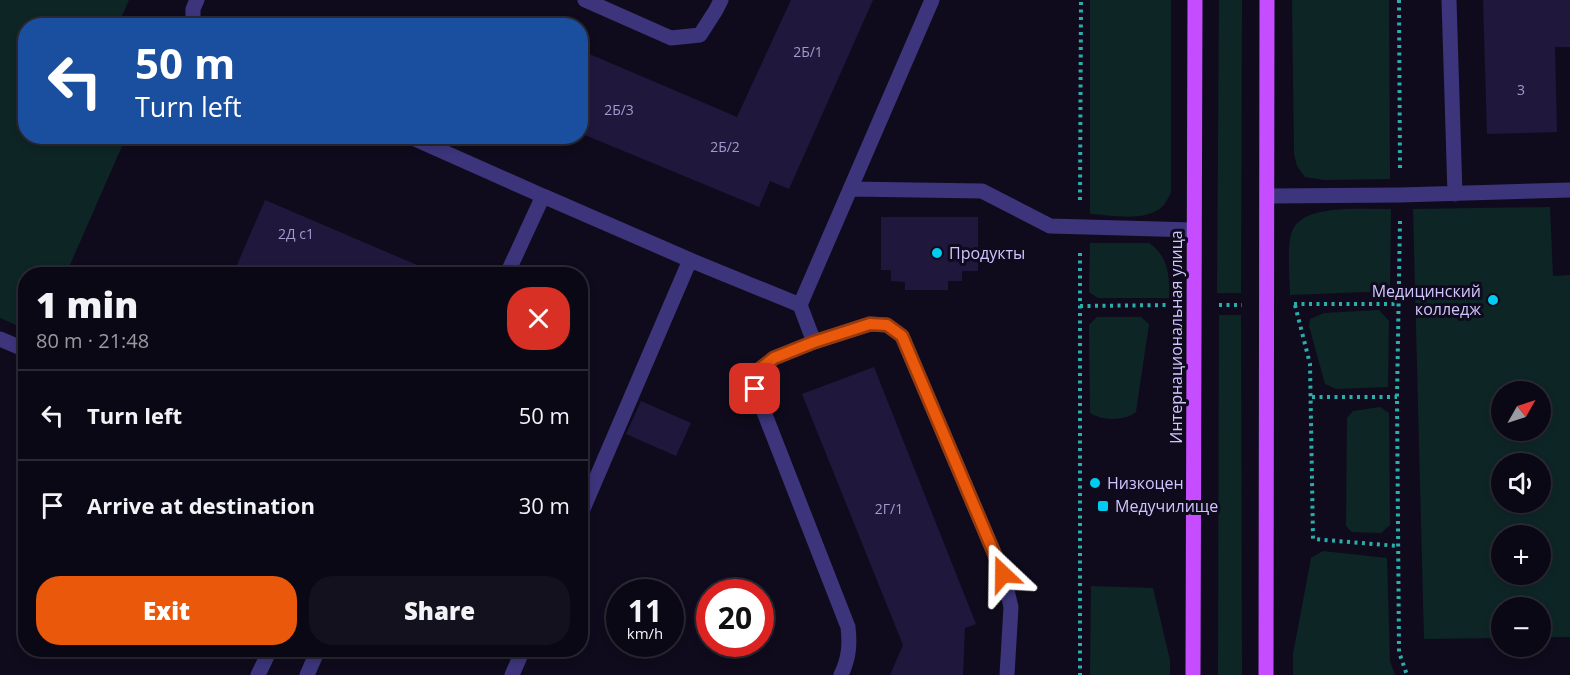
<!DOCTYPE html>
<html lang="en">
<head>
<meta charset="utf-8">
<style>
	body { margin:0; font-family:"Open Sans",sans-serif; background:#14111e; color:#f1f3f6; height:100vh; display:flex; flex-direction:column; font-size:22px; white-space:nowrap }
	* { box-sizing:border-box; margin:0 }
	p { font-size:20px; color:#9a9aa0 }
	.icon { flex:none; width:33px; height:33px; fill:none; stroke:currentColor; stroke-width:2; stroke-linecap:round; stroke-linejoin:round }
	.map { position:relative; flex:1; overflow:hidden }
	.side { position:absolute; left:18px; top:267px; width:570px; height:390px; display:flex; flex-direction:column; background:#0b0815; border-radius:24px; box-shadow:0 3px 9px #0003,0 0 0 2px #2b2934 }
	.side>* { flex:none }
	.banner { position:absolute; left:18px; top:18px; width:570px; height:126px; border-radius:24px; box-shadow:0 3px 9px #0003,0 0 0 2px #2b2934; background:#1a4fa0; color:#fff; overflow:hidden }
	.needle { width:39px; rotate:51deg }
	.controls { position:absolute; left:1491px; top:381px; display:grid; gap:12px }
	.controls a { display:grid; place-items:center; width:60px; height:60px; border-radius:50%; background:#0b0815; box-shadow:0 3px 9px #0003,0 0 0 2px #2b2934; font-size:30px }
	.speed { position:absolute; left:606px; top:579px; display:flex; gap:12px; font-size:30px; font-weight:700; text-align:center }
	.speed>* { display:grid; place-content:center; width:78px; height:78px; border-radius:50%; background:#0b0815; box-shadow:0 3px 9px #0003,0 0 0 2px #2b2934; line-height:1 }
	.speed small { font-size:15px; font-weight:400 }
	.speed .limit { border:9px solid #d22; background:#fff; color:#111 }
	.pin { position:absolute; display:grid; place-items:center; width:51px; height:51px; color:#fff; margin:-26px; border-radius:12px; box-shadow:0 3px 9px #0006 }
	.me { position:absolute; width:66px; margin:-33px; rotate:337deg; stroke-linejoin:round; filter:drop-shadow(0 0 4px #0008) }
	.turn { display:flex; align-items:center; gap:21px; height:126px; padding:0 18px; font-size:27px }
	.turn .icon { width:78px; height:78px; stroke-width:2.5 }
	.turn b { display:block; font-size:42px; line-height:51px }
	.round { display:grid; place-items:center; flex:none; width:63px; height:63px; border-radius:24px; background:#14111e }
	.head { display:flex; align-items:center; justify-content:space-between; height:102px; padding:0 18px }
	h1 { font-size:36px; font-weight:800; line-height:45px }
	.action { display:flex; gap:12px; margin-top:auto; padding:12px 18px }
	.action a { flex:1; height:69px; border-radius:24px; background:#ea580c; color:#fff; font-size:24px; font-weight:800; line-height:69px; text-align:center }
	.action a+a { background:#14111e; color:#f1f3f6 }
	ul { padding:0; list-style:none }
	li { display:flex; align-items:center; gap:18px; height:90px; padding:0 18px; border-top:2px solid #2b2934 }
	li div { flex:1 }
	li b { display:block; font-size:22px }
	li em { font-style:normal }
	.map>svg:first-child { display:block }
</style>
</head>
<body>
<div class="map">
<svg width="1570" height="675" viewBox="0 0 1570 675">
	<rect width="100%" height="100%" fill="#0f0b1c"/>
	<path fill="#0e2526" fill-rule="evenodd" d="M0,0H129L118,25L26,26V136L126,137L66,274H26L25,329L0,318Z
		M1090,0H1171V192C1169,196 1167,201 1164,205C1147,223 1112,215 1090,214Z
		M1219,0H1242L1241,293H1217Z
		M1292,0H1389L1390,179L1324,180L1305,177L1297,166L1294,154Z
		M1550,207L1553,276L1570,275V637H1541L1540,608H1502L1501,638L1424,639L1413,209ZM1502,392H1540V430H1502ZM1502,464H1540V502H1502ZM1502,536H1540V574H1502Z
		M1391,209L1390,291L1290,295C1290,278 1286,243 1293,229C1307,203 1365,210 1391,209Z
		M1090,243H1149C1168,256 1170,276 1169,298H1098L1089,292Z
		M1379,310L1389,321L1388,387L1336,389L1325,384L1309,326L1310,319L1324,313Z
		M1219,315H1241L1242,675H1218Z
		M1097,317H1141L1149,324L1136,412C1125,421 1102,421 1090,413L1089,325Z
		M1380,407L1389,413L1390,525L1381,533L1352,532L1346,526L1347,418L1353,411Z
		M1323,551L1387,558L1390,661L1395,675H1293V654L1311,558Z
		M1091,586L1153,588L1170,660V675H1090Z"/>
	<path fill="#20173d" d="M791,0H873L789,189L770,181L759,207L580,133V50L737,117Z
		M1483,0H1570V47H1555L1557,132L1487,134Z
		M265,200L438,274H233Z
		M881,217H978V271H962V281H948V290H905V282L891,281V270H881Z
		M874,367L976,624L965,628L963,675H890L903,645L802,394Z
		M641,401L691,423L676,456L626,434Z"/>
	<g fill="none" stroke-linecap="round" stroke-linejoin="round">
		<path stroke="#2badac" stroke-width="4" stroke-dasharray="3 4.5" stroke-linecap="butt" d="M1399,0L1400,169
			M1080,200L1081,0
			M1400,221L1397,397L1399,652L1407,675
			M1080,253V675
			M1294,304H1399
			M1219,305H1242
			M1295,305L1310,364L1313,539L1398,546
			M1080,306L1170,305
			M1312,397H1397"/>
		<path stroke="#3c357b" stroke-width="15" d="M585,0L671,38L700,35L716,10L721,0
			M1449,0L1455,194
			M193,26V9L197,0
			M408,136L543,196L507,274
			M850,189L982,191L1050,226L1194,230
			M543,196L690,260L800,305
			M1267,196L1400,195L1570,190
			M0,339L26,350
			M814,342L800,305L932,0
			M580,516L690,260
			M258,675L270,650
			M307,675L318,650
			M512,675L523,650
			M841,675C849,658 850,645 848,627L755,389L760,369L774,358L814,342L870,324L887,325L902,336L1003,574L1011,607L1007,675"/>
		<path stroke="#c64dff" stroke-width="15" d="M1193,675L1195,0
			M1266,675L1267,0"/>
	</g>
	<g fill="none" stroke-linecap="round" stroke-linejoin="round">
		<defs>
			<path id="route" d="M755,389L760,369L774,358L814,342L870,324L887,325L902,336L1003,574"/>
		</defs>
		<use href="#route" stroke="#983908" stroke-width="15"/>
		<use href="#route" stroke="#ea580c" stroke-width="10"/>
	</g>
	<g fill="#00ccf1" stroke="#0f0b1c" stroke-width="2">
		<circle cx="937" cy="253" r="6"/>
		<circle cx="1493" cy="300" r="6"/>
		<circle cx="1095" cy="483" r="6"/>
		<rect x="1097" y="500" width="12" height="12" rx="3"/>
	</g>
	<g text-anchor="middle" stroke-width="6" stroke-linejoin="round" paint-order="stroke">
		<g font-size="14" fill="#a39ace">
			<text x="808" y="57">2Б/1</text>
			<text x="1521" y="95">3</text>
			<text x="619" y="115">2Б/3</text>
			<text x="725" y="152">2Б/2</text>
			<text x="296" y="239">2Д с1</text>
			<text x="889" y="514">2Г/1</text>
		</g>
		<g font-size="16" fill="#cfc6ff" stroke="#0f0b1c" text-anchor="start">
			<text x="949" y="259">Продукты</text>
			<text x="1481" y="297" text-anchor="end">Медицинский<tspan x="1481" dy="18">колледж</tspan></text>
			<text x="1107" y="489">Низкоцен</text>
			<text x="1115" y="512">Медучилище</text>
		</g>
		<g font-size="16" fill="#cfc6ff" stroke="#0f0b1c">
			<text transform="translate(1176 337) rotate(-90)" y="6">Интернациональная улица</text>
		</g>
	</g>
</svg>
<div class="controls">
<a><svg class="needle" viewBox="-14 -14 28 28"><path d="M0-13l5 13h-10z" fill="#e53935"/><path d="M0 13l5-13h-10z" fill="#9a9aa0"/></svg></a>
<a><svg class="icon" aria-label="sound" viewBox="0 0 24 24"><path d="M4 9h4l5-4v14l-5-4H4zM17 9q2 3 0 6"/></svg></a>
<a>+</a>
<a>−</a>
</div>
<div class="speed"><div>11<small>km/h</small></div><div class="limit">20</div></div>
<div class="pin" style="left:755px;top:389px;background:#d93025"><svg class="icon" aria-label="arrive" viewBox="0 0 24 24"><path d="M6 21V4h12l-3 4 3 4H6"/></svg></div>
<svg class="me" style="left:1003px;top:574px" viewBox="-20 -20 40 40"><path d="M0-17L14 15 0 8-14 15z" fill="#ea580c" stroke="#fff" stroke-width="4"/></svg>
<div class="banner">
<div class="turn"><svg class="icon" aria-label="left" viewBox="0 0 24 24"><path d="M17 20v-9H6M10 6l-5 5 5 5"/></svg><div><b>50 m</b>Turn left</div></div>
</div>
<section class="side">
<div class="head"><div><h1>1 min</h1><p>80 m · 21:48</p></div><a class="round" style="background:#d93025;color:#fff"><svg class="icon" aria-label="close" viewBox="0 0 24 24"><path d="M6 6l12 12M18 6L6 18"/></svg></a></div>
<ul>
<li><svg class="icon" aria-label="left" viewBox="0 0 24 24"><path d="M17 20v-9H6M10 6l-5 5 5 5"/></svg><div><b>Turn left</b></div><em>50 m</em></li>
<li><svg class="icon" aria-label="arrive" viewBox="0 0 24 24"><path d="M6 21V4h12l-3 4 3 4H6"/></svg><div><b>Arrive at destination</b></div><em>30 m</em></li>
</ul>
<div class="action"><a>Exit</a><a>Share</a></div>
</section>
</div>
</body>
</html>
